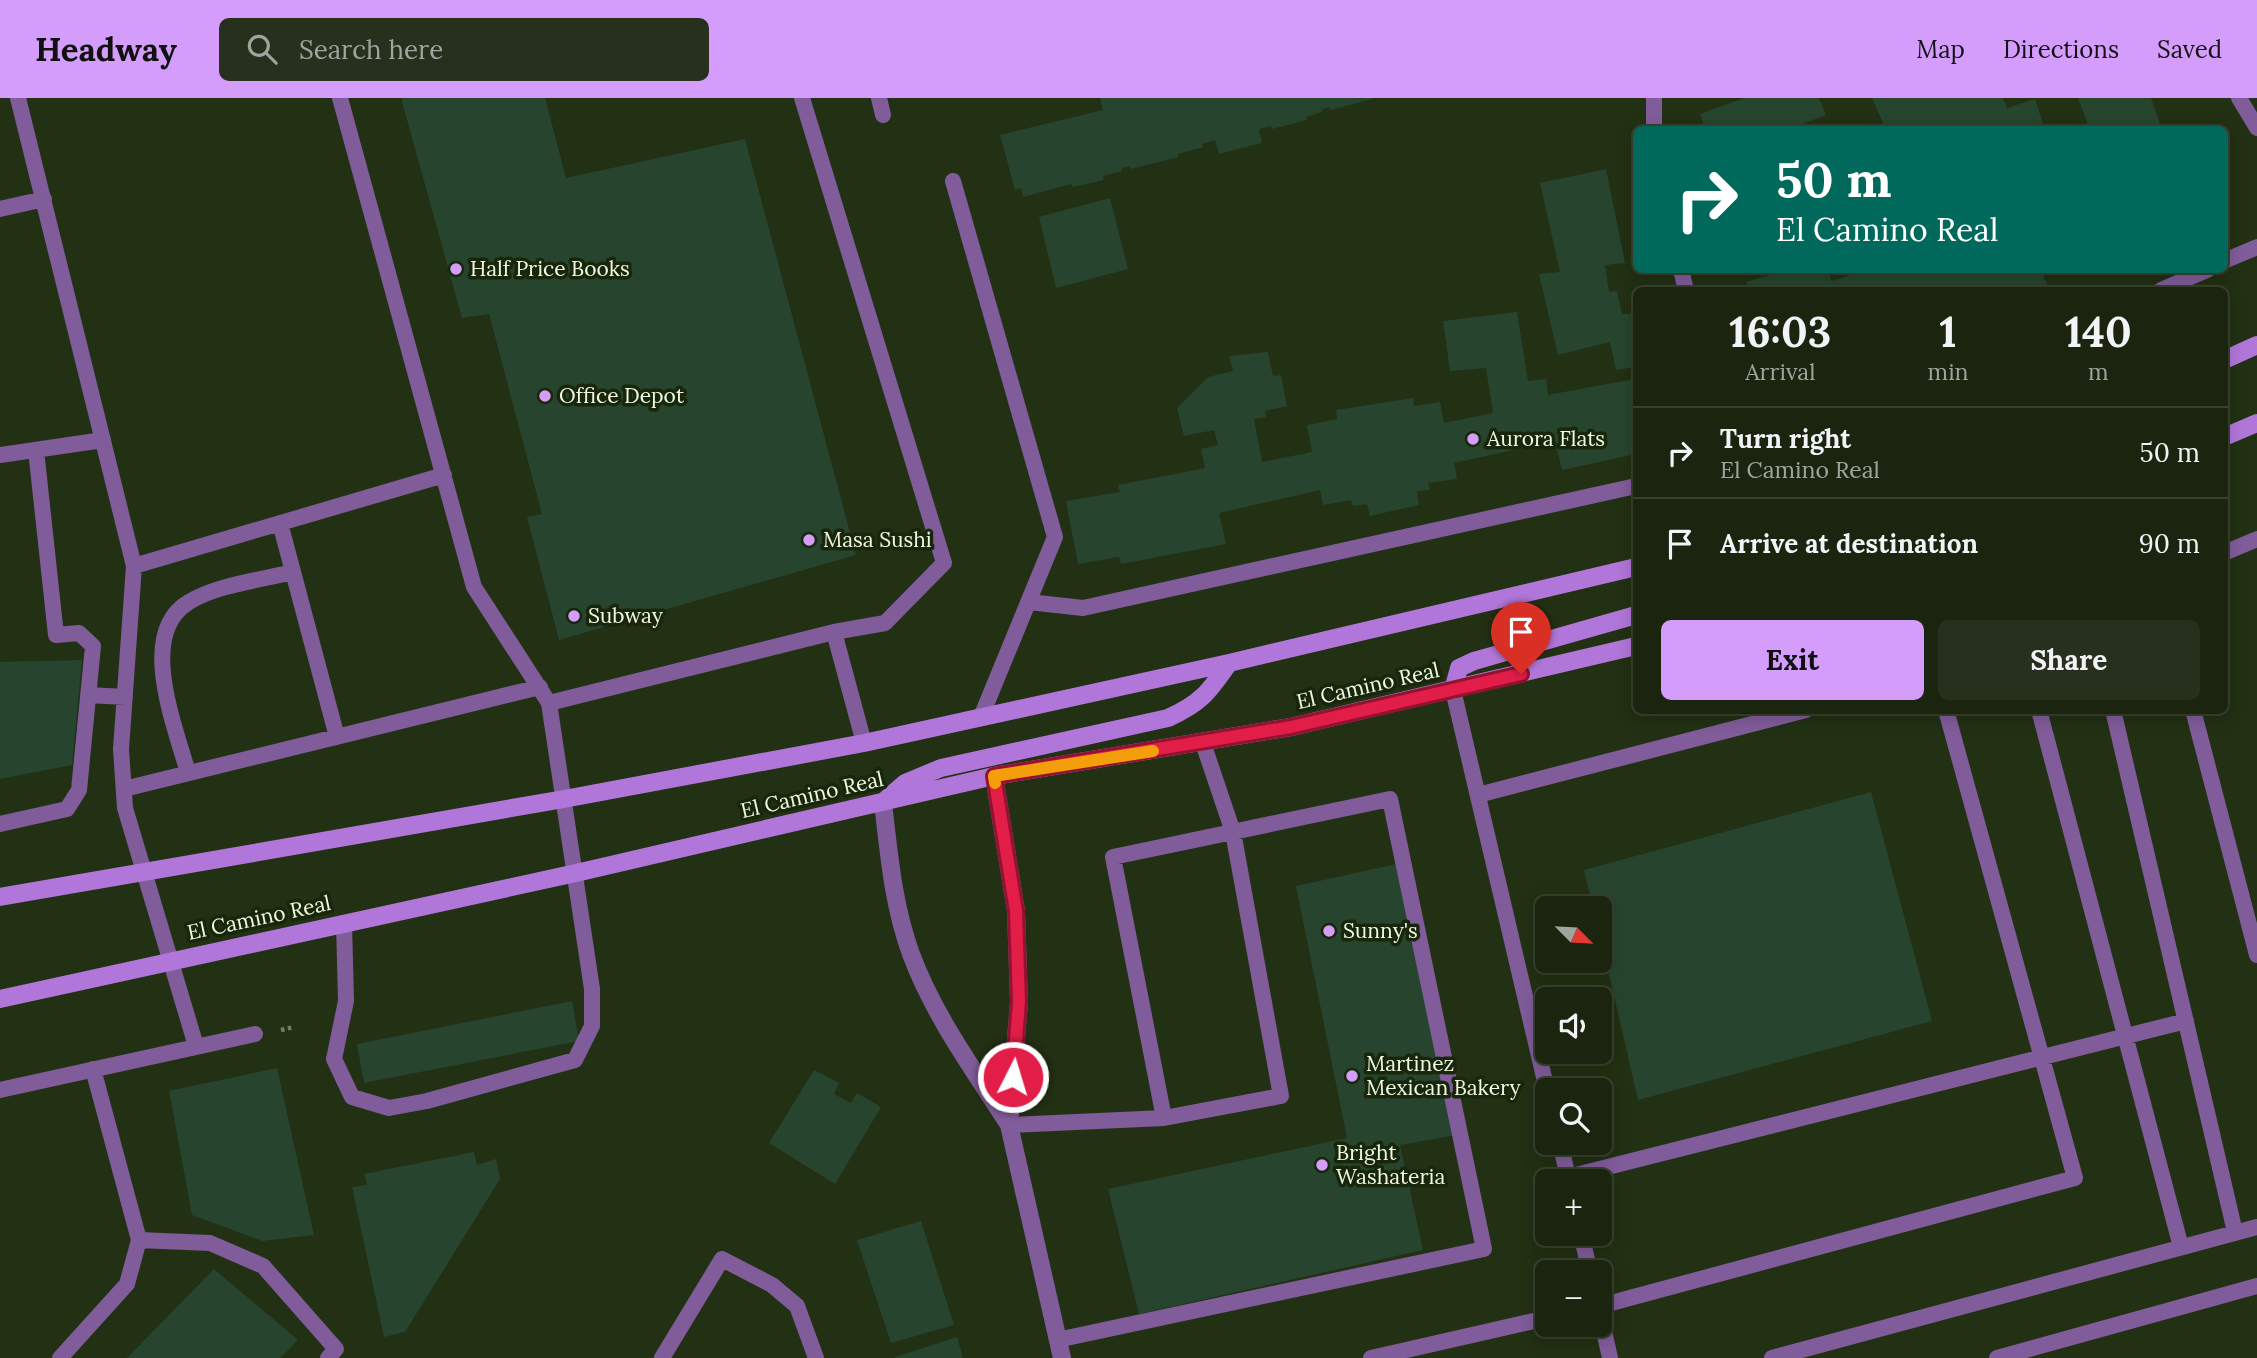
<!DOCTYPE html>
<html lang="en">
<head>
<meta charset="utf-8">
<style>
	body { margin:0; font-family:Lora,serif; background:#27301c; color:#f1f3f6; height:100vh; display:flex; flex-direction:column; font-size:26px; white-space:nowrap }
	* { box-sizing:border-box; margin:0 }
	p { font-size:23px; color:#9fa49e }
	.icon { flex:none; width:38px; height:38px; fill:none; stroke:currentColor; stroke-width:2; stroke-linecap:round; stroke-linejoin:round }
	.map { position:relative; flex:1; overflow:hidden }
	.drawer { position:absolute; left:1633px; top:189px; width:595px; height:427px; display:flex; flex-direction:column; background:#1a240e; border-radius:10px; box-shadow:0 4px 18px #0003,0 0 0 2px #38412e }
	.drawer>* { flex:none }
	.top-card { position:absolute; left:1633px; top:28px; width:595px; height:147px; border-radius:10px; box-shadow:0 4px 18px #0003,0 0 0 2px #38412e; background:#00695c; color:#fff; overflow:hidden }
	.needle { width:46px; rotate:114deg }
	.buttons { position:absolute; left:1535px; top:798px; display:grid; gap:14px }
	.buttons a { display:grid; place-items:center; width:77px; height:77px; border-radius:10px; background:#1a240e; box-shadow:0 4px 18px #0003,0 0 0 2px #38412e; font-size:35px }
	.pin { position:absolute; display:grid; place-items:center; width:60px; height:60px; color:#fff; margin:-72px -30px; border-radius:50% 50% 50% 0; rotate:-45deg; box-shadow:0 0 7px #0007 }
	.pin .icon { rotate:45deg }
	.me { position:absolute; width:77px; margin:-38px; rotate:5deg; stroke-linejoin:round; filter:drop-shadow(0 0 5px #0008) }
	.turn { display:flex; align-items:center; gap:24px; height:147px; padding:0 28px; font-size:32px }
	.turn .icon { width:91px; height:91px; stroke-width:2.5 }
	.turn b { display:block; font-size:49px; line-height:60px }
	.eta { display:flex; justify-content:space-evenly; align-items:center; height:119px; text-align:center }
	.eta b { font-size:42px; font-weight:700; line-height:49px }
	.button { display:flex; gap:14px; margin-top:auto; padding:14px 28px }
	.button a { flex:1; height:80px; border-radius:10px; background:#d49cfb; color:#111; font-size:28px; font-weight:700; line-height:80px; text-align:center }
	.button a+a { background:#27301c; color:#f1f3f6 }
	ul { padding:0; list-style:none }
	li { display:flex; align-items:center; gap:21px; height:91px; padding:0 28px; border-top:2px solid #38412e }
	li div { flex:1 }
	li b { display:block; font-size:26px }
	li em { font-style:normal }
	header { display:flex; align-items:center; gap:42px; box-sizing:border-box; height:98px; padding:0 35px; background:#d49cfb; color:#111 }
	header strong { font-size:33px }
	nav { display:flex; gap:38px; margin-inline-start:auto; font-size:24px }
	.search { width:490px; height:63px; background:#27301c; display:flex; align-items:center; gap:18px; box-sizing:border-box; padding:0 24px; border-radius:10px; color:#9fa49e; font-size:26px }
	.map>svg:first-child { display:block }
</style>
</head>
<body>
<header>
<strong>Headway</strong>
<div class="search"><svg class="icon" aria-label="search" viewBox="0 0 24 24"><circle cx="10" cy="10" r="6"/><path d="M15 15l6 6"/></svg>Search here</div>
<nav><a>Map</a><a>Directions</a><a>Saved</a></nav>
</header>
<div class="map">
<svg width="2257" height="1260" viewBox="0 0 2257 1260">
	<rect width="100%" height="100%" fill="#223013"/>
	<path fill="#27452e" d="M401,0H545L566,80L745,41L856,457L559,542L527,419L542,416L489,216L462,220Z
		M1100,0H1372V1L1331,12L1330,9L1322,11V14L1306,19L1307,22L1272,31L1271,28L1259,31L1262,45L1219,56L1215,42L1202,46L1203,49L1178,56V59L1131,71L1130,68L1122,70V73L1103,78L1104,82L1073,89L1071,86L1023,99L1021,90L1015,92L1000,37L1103,12Z
		M1744,0H1819L1826,17L1788,32H1706L1700,16Z
		M1872,0H2003L2007,10L2035,1L2044,29L2052,27L2054,32H1886Z
		M2078,0H2151L2162,32H2090Z
		M1606,71L1625,165L1605,167L1609,194L1617,193L1622,216H1636V269L1616,272L1610,244L1558,257L1539,176L1560,174L1540,85Z
		M1110,100L1128,171L1056,190L1039,119Z
		M1787,172H1827L1832,183L1864,172H2059L2043,178L2050,192H1750L1746,184Z
		M1517,214L1528,283L1546,281L1548,297L1634,281L1636,288V356L1562,372L1555,343L1454,365L1457,381L1428,385L1430,392L1417,393L1419,407L1370,418L1367,406L1353,408L1351,402L1323,407L1320,392L1219,415L1226,446L1121,466L1119,459L1078,466L1066,403L1120,394L1118,387L1205,370L1201,351L1218,347L1214,332L1184,338L1177,310L1208,279L1233,273L1229,258L1268,254L1273,278L1281,277L1287,308L1265,313L1266,319L1254,321L1262,364L1312,354L1307,327L1337,321L1336,312L1413,300L1414,308L1440,304L1444,325L1493,315L1486,270L1450,273L1443,223Z
		M82,562L72,667L0,681V564Z
		M1871,694L1932,923L1638,1002L1600,837V810H1593L1584,772Z
		M1401,765L1456,1037L1400,1047L1423,1152L1139,1216L1108,1091L1347,1040L1296,788Z
		M572,903L579,943L364,985L357,946Z
		M277,970L314,1137L262,1143L192,1117L169,993Z
		M814,972L839,985L834,996L851,1005L857,995L881,1009L835,1086L769,1045Z
		M474,1054L477,1067L496,1061L500,1081L405,1234L384,1239L352,1089L367,1087L364,1076Z
		M921,1123L954,1227L891,1245L857,1142Z
		M214,1171L298,1242L280,1260H127Z
		M957,1239L963,1260H895V1259Z"/>
	<g fill="none" stroke-linecap="round" stroke-linejoin="round">
		<path stroke="#737f66" stroke-width="4.5" stroke-dasharray="3.5 3.5" stroke-linecap="butt" d="M281,932L294,929"/>
		<path stroke="#815c9a" stroke-width="16" d="M18,0L134,468L121,651L125,710L196,948
			M340,0L474,489L549,605L592,891V928L575,962L427,1003L389,1010L352,999L334,961L346,903L344,825
			M802,0L944,465L885,525L834,534
			M879,0L883,17
			M1654,0V32
			M2239,0L2257,30
			M953,83L1055,439L981,619
			M0,111L44,101
			M2224,163L2257,149
			M1681,172L1686,192
			M2161,192L2207,172
			M0,357L103,342
			M280,425L337,639
			M2224,455L2257,441
			M134,468L444,377
			M1029,504L1083,510L1636,388
			M1453,592L1547,992
			M88,597L125,599
			M549,605L834,534L864,645
			M2039,612L2181,1149
			M2113,612L2235,1134
			M2193,612L2257,857
			M188,675C176,630 136,535 189,504C216,487 261,482 293,474
			M124,691L540,589
			M1478,697L1806,612
			M0,726L67,711L79,692L93,548L79,535L56,537L36,352
			M0,992L255,936
			M1009,1027L1164,1020L1281,998L1233,734L1203,645
			M1560,1045L1569,1083
			M1568,1079L2186,923
			M1581,1136L1590,1174
			M139,1142L210,1145L263,1168L336,1251L328,1260
			M1600,1208L2075,1080L1946,612
			M1600,1215L1610,1260
			M1057,1242L1484,1151L1390,701L1113,759L1164,1020
			M60,1260L127,1186L139,1142L93,971
			M662,1260L722,1161L772,1187L797,1208L816,1260
			M1371,1260L1547,1220
			M1772,1260L2257,1129
			M1997,1260L2257,1188"/>
		<path stroke="#815c9a" stroke-width="18" d="M994,678L1016,813L1019,904L1009,1027L1062,1260
			M883,705C889,756 893,807 911,856C934,918 974,972 1009,1027"/>
		<path stroke="#b176d9" stroke-width="18" d="M2224,262L2257,247
			M2224,339L2257,325
			M1453,592L1459,570L1474,563L1636,517
			M883,704L905,685L941,670L1168,620C1201,605 1209,594 1229,565
			M0,799L564,701L864,645L1229,565L1636,469
			M0,901L576,775L994,678L1291,629L1636,548"/>
	</g>
	<g fill="none" stroke-linecap="round" stroke-linejoin="round">
		<defs>
			<path id="route" d="M1013,979L1019,904L1016,813L994,678L1291,629L1521,576"/>
		</defs>
		<use href="#route" stroke="#92132f" stroke-width="18"/>
		<use href="#route" stroke="#e11d48" stroke-width="12"/>
		<path stroke="#f59e0b" stroke-width="12" d="M995,685L994,678L1153,653"/>
	</g>
	<g fill="#d49cfb" stroke="#182609" stroke-width="2.5">
		<circle cx="456" cy="171" r="7"/>
		<circle cx="545" cy="298" r="7"/>
		<circle cx="1473" cy="341" r="7"/>
		<circle cx="809" cy="442" r="7"/>
		<circle cx="574" cy="518" r="7"/>
		<circle cx="1329" cy="833" r="7"/>
		<circle cx="1352" cy="978" r="7"/>
		<circle cx="1322" cy="1067" r="7"/>
	</g>
	<g text-anchor="middle" stroke-width="7" stroke-linejoin="round" paint-order="stroke">
		<g font-size="21" fill="#eff9e6" stroke="#182609" text-anchor="start">
			<text x="470" y="178">Half Price Books</text>
			<text x="559" y="305">Office Depot</text>
			<text x="1487" y="348">Aurora Flats</text>
			<text x="823" y="449">Masa Sushi</text>
			<text x="588" y="525">Subway</text>
			<text x="1343" y="840">Sunny's</text>
			<text x="1366" y="973">Martinez<tspan x="1366" dy="24">Mexican Bakery</tspan></text>
			<text x="1336" y="1062">Bright<tspan x="1336" dy="24">Washateria</tspan></text>
		</g>
		<g font-size="21" fill="#eff9e6" stroke="#182609">
			<text transform="translate(1368 588) rotate(-13)" y="7">El Camino Real</text>
			<text transform="translate(812 697) rotate(-13)" y="7">El Camino Real</text>
			<text transform="translate(259 820) rotate(-12)" y="7">El Camino Real</text>
		</g>
	</g>
</svg>
<div class="buttons">
<a><svg class="needle" viewBox="-14 -14 28 28"><path d="M0-13l5 13h-10z" fill="#e53935"/><path d="M0 13l5-13h-10z" fill="#9fa49e"/></svg></a>
<a><svg class="icon" aria-label="sound" viewBox="0 0 24 24"><path d="M4 9h4l5-4v14l-5-4H4zM17 9q2 3 0 6"/></svg></a>
<a><svg class="icon" aria-label="search" viewBox="0 0 24 24"><circle cx="10" cy="10" r="6"/><path d="M15 15l6 6"/></svg></a>
<a>+</a>
<a>−</a>
</div>
<div class="pin" style="left:1521px;top:576px;background:#d93025"><svg class="icon" aria-label="arrive" viewBox="0 0 24 24"><path d="M6 21V4h12l-3 4 3 4H6"/></svg></div>
<svg class="me" style="left:1013px;top:979px" viewBox="-20 -20 40 40"><circle r="17" fill="#e11d48" stroke="#fff" stroke-width="3"/><path d="M0-11L8 9 0 5-8 9z" fill="#fff"/></svg>
<div class="top-card">
<div class="turn"><svg class="icon" aria-label="right" viewBox="0 0 24 24"><path d="M7 20v-9h11M14 6l5 5-5 5"/></svg><div><b>50 m</b>El Camino Real</div></div>
</div>
<section class="drawer">
<div class="eta">
<div><b>16:03</b><p>Arrival</p></div>
<div><b>1</b><p>min</p></div>
<div><b>140</b><p>m</p></div>
</div>
<ul>
<li><svg class="icon" aria-label="right" viewBox="0 0 24 24"><path d="M7 20v-9h11M14 6l5 5-5 5"/></svg><div><b>Turn right</b><p>El Camino Real</p></div><em>50 m</em></li>
<li><svg class="icon" aria-label="arrive" viewBox="0 0 24 24"><path d="M6 21V4h12l-3 4 3 4H6"/></svg><div><b>Arrive at destination</b></div><em>90 m</em></li>
</ul>
<div class="button"><a>Exit</a><a>Share</a></div>
</section>
</div>
</body>
</html>
